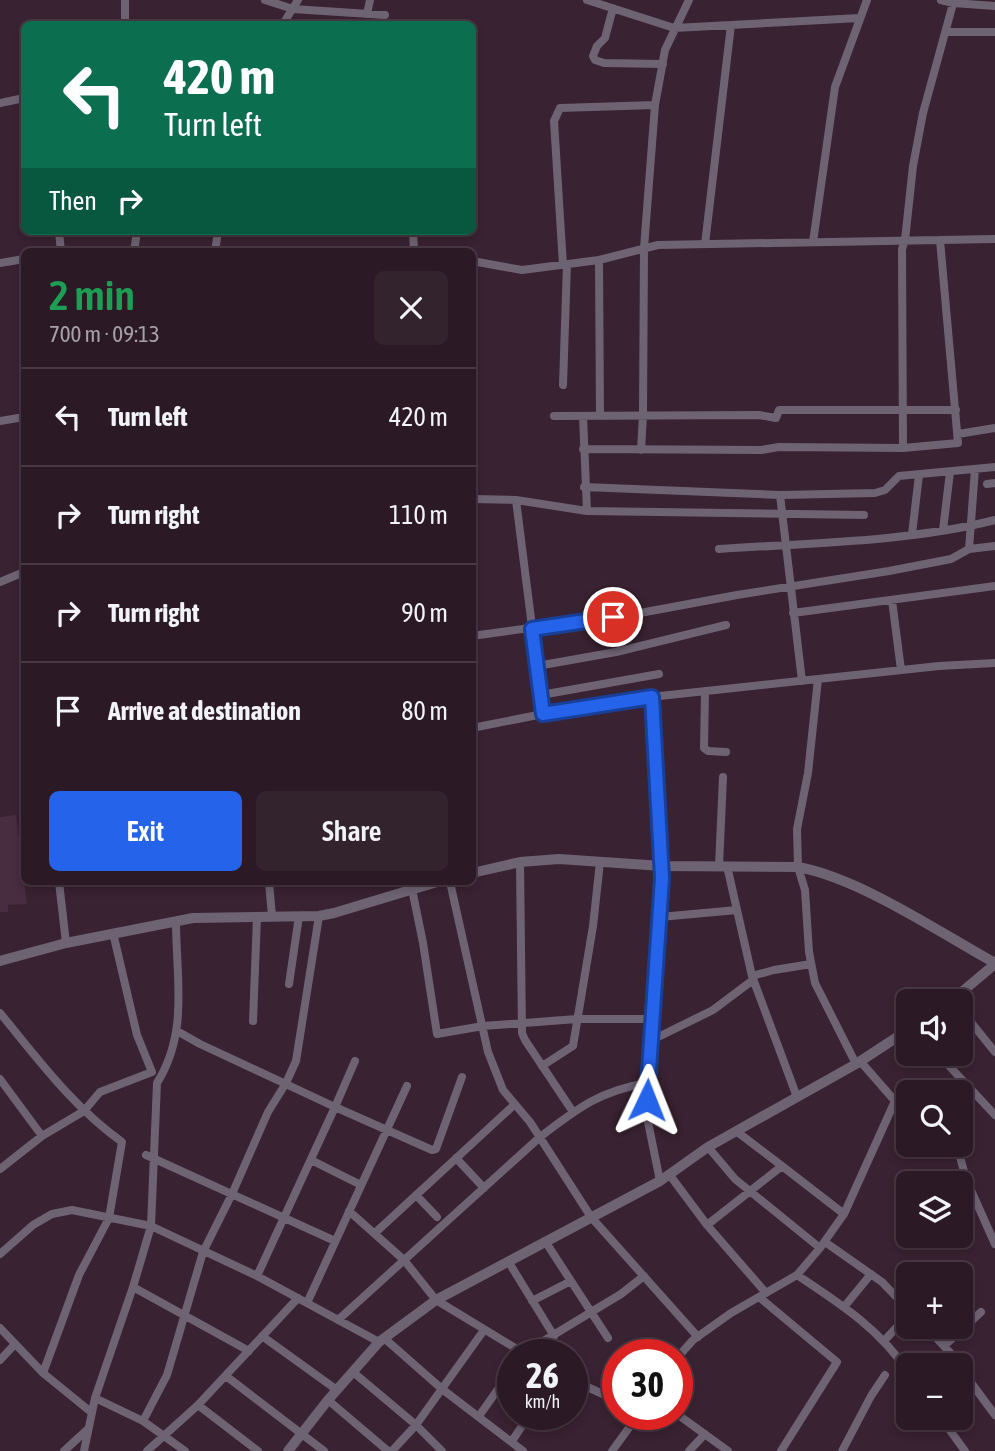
<!DOCTYPE html>
<html lang="en">
<head>
<meta charset="utf-8">
<style>
	body { margin:0; font-family:"Asap Condensed",sans-serif; background:#33232d; color:#f1f3f6; height:100vh; display:flex; flex-direction:column; font-size:26px; white-space:nowrap }
	* { box-sizing:border-box; margin:0 }
	p { font-size:23px; color:#a6a1a7 }
	.icon { flex:none; width:38px; height:38px; fill:none; stroke:currentColor; stroke-width:2; stroke-linecap:round; stroke-linejoin:round }
	.map { position:relative; flex:1; overflow:hidden }
	.details { position:absolute; left:21px; top:248px; width:455px; height:637px; display:flex; flex-direction:column; background:#2b1a25; border-radius:10px; box-shadow:0 4px 10px #0003,0 0 0 2px #473842 }
	.details>* { flex:none }
	.hud { position:absolute; left:21px; top:21px; width:455px; height:214px; border-radius:10px; box-shadow:0 4px 10px #0003,0 0 0 2px #473842; background:#0b6e4f; color:#fff; overflow:hidden }
	.buttons { position:absolute; left:896px; top:989px; display:grid; gap:14px }
	.buttons a { display:grid; place-items:center; width:77px; height:77px; border-radius:10px; background:#2b1a25; box-shadow:0 4px 10px #0003,0 0 0 2px #473842; font-size:35px }
	.speed { position:absolute; left:497px; top:1339px; display:flex; gap:14px; font-size:35px; font-weight:700; text-align:center }
	.speed>* { display:grid; place-content:center; width:91px; height:91px; border-radius:50%; background:#2b1a25; box-shadow:0 4px 10px #0003,0 0 0 2px #473842; line-height:1 }
	.speed small { font-size:18px; font-weight:400 }
	.speed .limit { border:10px solid #d22; background:#fff; color:#111 }
	.pin { position:absolute; display:grid; place-items:center; width:60px; height:60px; color:#fff; margin:-30px; border:4px solid #fff; border-radius:50%; box-shadow:0 2px 7px #0007 }
	.me { position:absolute; width:77px; margin:-38px; rotate:2deg; stroke-linejoin:round; filter:drop-shadow(0 0 5px #0008) }
	.turn { display:flex; align-items:center; gap:24px; height:147px; padding:0 28px; font-size:32px }
	.turn .icon { width:91px; height:91px; stroke-width:2.5 }
	.turn b { display:block; font-size:49px; line-height:60px }
	.then { display:flex; align-items:center; height:66px; padding:0 28px; background:#0003; gap:14px; font-size:26px }
	.round { display:grid; place-items:center; flex:none; width:74px; height:74px; border-radius:10px; background:#33232d }
	.overview { display:flex; align-items:center; justify-content:space-between; height:119px; padding:0 28px }
	h1 { font-size:42px; font-weight:600; line-height:52px; color:#1e9e55 }
	.action { display:flex; gap:14px; margin-top:auto; padding:14px 28px }
	.action a { flex:1; height:80px; border-radius:10px; background:#2563eb; color:#fff; font-size:28px; font-weight:600; line-height:80px; text-align:center }
	.action a+a { background:#33232d; color:#f1f3f6 }
	ul { padding:0; list-style:none }
	li { display:flex; align-items:center; gap:21px; height:98px; padding:0 28px; border-top:2px solid #473842 }
	li div { flex:1 }
	li b { display:block; font-size:26px }
	li em { font-style:normal }
	.map>svg:first-child { display:block }
</style>
</head>
<body>
<div class="map">
<svg width="995" height="1451" viewBox="0 0 995 1451">
	<rect width="100%" height="100%" fill="#392231"/>
	<path fill="#482c3f" d="M16,815L27,904L8,905V912H0V817Z"/>
	<g fill="none" stroke-linecap="round" stroke-linejoin="round">
		<path stroke="#6e6373" stroke-width="8" d="M125,0V24
			M265,0L293,9L385,15
			M587,0L674,28L859,18
			M941,0L953,3L995,6
			M613,8L605,38L597,46L593,56L595,60L604,63L663,64
			M367,14L370,0
			M283,24L298,0
			M946,32H995
			M0,103L24,98
			M59,231L61,252
			M413,231L414,252
			M813,242L835,87L867,0
			M705,244L731,25
			M134,252L137,231
			M215,252L218,231
			M599,260L600,416
			M472,261L522,270L599,260L658,245L995,239
			M0,263L24,259
			M563,265L554,121L560,108L655,105
			M563,385L567,264
			M554,416L759,415L776,418L779,410H956
			M583,416L587,511
			M0,421L24,417
			M958,434L995,428
			M903,448L902,249L905,240L913,166L923,113L954,0
			M583,449L761,450L779,447L903,448L958,443L940,240
			M641,450L643,415L644,248L655,105L665,50L689,0
			M987,484L995,483
			M584,487L780,495L875,493L885,490L899,476L995,467
			M780,495L802,681
			M472,499L516,500L587,511L864,515
			M516,500L543,714
			M943,530L950,472
			M912,534L919,475
			M719,549C808,543 909,542 995,520
			M969,549L975,469
			M0,582L24,572
			M892,600L901,670
			M793,613L995,586
			M472,636L640,613L737,595L889,571L951,559L969,549L995,546
			M537,666L616,652L726,625
			M818,679L808,773L797,829L798,867L805,890L809,952L815,983L856,1064
			M705,691L704,748L708,751L726,752
			M541,695L659,674
			M652,697L662,878L647,1083V1117L660,1181
			M472,728L543,714L660,696L939,666L995,663
			M520,862L522,1033L525,1040L573,1112
			M719,866L723,777
			M727,866L752,976L797,1097
			M59,882L66,943
			M269,882L272,916
			M450,882L488,1052L503,1090L530,1122L591,1217L698,1337
			M412,889L423,943L437,1034L483,1026L577,1019H651
			M660,917L737,910
			M752,976L774,970L811,964
			M289,984L299,916
			M961,1010L995,1052
			M0,1013C38,1059 73,1107 122,1142L109,1218L79,1275L43,1373
			M253,1021L257,917
			M177,1031L200,1044L335,1107L257,1276
			M650,1041L713,1010L753,980
			M938,1054L995,1115
			M355,1061L335,1107L432,1150L436,1149L462,1077
			M860,1061L895,1101
			M542,1066L573,1046L593,926L600,862
			M0,1079L42,1136
			M953,1144L959,1153L966,1179L995,1244
			M708,1147L735,1179L820,1248
			M146,1155L335,1241
			M456,1158L484,1188
			M311,1160L361,1185
			M782,1166L844,1214
			M0,1169L42,1136L84,1111L100,1092L152,1072L137,1035L113,933
			M669,1174L707,1225L766,1293
			M416,1195L437,1217
			M349,1211L404,1260L436,1300L525,1354
			M707,1225L782,1166L736,1131
			M375,1233L515,1104
			M545,1241L608,1338
			M825,1242L882,1282L908,1309
			M0,1254L33,1225L52,1214L72,1210L151,1226L257,1276L379,1342
			M508,1261L554,1336
			M797,1275C839,1303 880,1329 908,1372
			M133,1287L249,1351
			M759,1297L837,1362L781,1451
			M532,1301L571,1281
			M307,1303L407,1086
			M844,1307L871,1274
			M338,1320L540,1137C577,1109 599,1091 647,1083
			M925,1326L957,1360L959,1365
			M0,1328L43,1373L91,1412
			M262,1336L337,1390
			M384,1338L442,1389L523,1451
			M884,1341L908,1315
			M944,1346L981,1312
			M522,1354L621,1294L644,1276
			M677,1358L693,1340L731,1313L797,1275L820,1248L844,1214L895,1101L908,1098
			M0,1360L15,1344
			M961,1369L995,1415
			M353,1372L416,1425L442,1451
			M226,1376L324,1451
			M572,1380L618,1401
			M95,1398L143,1421L185,1451
			M328,1400L388,1451
			M198,1405L258,1451
			M677,1414L728,1451
			M479,1416L513,1368
			M941,1418L965,1451
			M143,1421L167,1375L203,1252L232,1194L268,1112L286,1083L296,1061L319,916
			M512,1441L530,1414
			M64,1451L88,1429
			M84,1451L95,1398L133,1287L151,1226L157,1083C189,1032 176,978 176,921
			M147,1451L198,1405L298,1298
			M392,1451L416,1425L484,1330
			M612,1451L639,1414
			M689,1451L705,1434
			M842,1451L871,1396L885,1375"/>
		<path stroke="#6e6373" stroke-width="10" d="M472,873L520,862L559,859L662,866L798,867C859,878 939,932 995,963
			M0,961L66,943L193,918L319,916L334,913L437,882
			M951,1001L995,964
			M288,1451L328,1400L379,1342L436,1300L660,1181L708,1147L856,1064L908,1030"/>
	</g>
	<g fill="none" stroke-linecap="round" stroke-linejoin="round">
		<defs>
			<path id="route" d="M613,617L532,629L543,714L652,697L662,878L647,1100"/>
		</defs>
		<use href="#route" stroke="#184099" stroke-width="18"/>
		<use href="#route" stroke="#2563eb" stroke-width="12"/>
	</g>
</svg>
<div class="buttons">
<a><svg class="icon" aria-label="sound" viewBox="0 0 24 24"><path d="M4 9h4l5-4v14l-5-4H4zM17 9q2 3 0 6"/></svg></a>
<a><svg class="icon" aria-label="search" viewBox="0 0 24 24"><circle cx="10" cy="10" r="6"/><path d="M15 15l6 6"/></svg></a>
<a><svg class="icon" aria-label="layers" viewBox="0 0 24 24"><path d="M12 4l9 5-9 5-9-5zM3 14l9 5 9-5"/></svg></a>
<a>+</a>
<a>−</a>
</div>
<div class="speed"><div>26<small>km/h</small></div><div class="limit">30</div></div>
<div class="pin" style="left:613px;top:617px;background:#d93025"><svg class="icon" aria-label="arrive" viewBox="0 0 24 24"><path d="M6 21V4h12l-3 4 3 4H6"/></svg></div>
<svg class="me" style="left:647px;top:1100px" viewBox="-20 -20 40 40"><path d="M0-17L14 15 0 8-14 15z" fill="#2563eb" stroke="#fff" stroke-width="4"/></svg>
<div class="hud">
<div class="turn"><svg class="icon" aria-label="left" viewBox="0 0 24 24"><path d="M17 20v-9H6M10 6l-5 5 5 5"/></svg><div><b>420 m</b>Turn left</div></div>
<div class="then">Then<svg class="icon" aria-label="right" viewBox="0 0 24 24"><path d="M7 20v-9h11M14 6l5 5-5 5"/></svg></div>
</div>
<section class="details">
<div class="overview"><div><h1>2 min</h1><p>700 m · 09:13</p></div><a class="round"><svg class="icon" aria-label="close" viewBox="0 0 24 24"><path d="M6 6l12 12M18 6L6 18"/></svg></a></div>
<ul>
<li><svg class="icon" aria-label="left" viewBox="0 0 24 24"><path d="M17 20v-9H6M10 6l-5 5 5 5"/></svg><div><b>Turn left</b></div><em>420 m</em></li>
<li><svg class="icon" aria-label="right" viewBox="0 0 24 24"><path d="M7 20v-9h11M14 6l5 5-5 5"/></svg><div><b>Turn right</b></div><em>110 m</em></li>
<li><svg class="icon" aria-label="right" viewBox="0 0 24 24"><path d="M7 20v-9h11M14 6l5 5-5 5"/></svg><div><b>Turn right</b></div><em>90 m</em></li>
<li><svg class="icon" aria-label="arrive" viewBox="0 0 24 24"><path d="M6 21V4h12l-3 4 3 4H6"/></svg><div><b>Arrive at destination</b></div><em>80 m</em></li>
</ul>
<div class="action"><a>Exit</a><a>Share</a></div>
</section>
</div>
</body>
</html>
